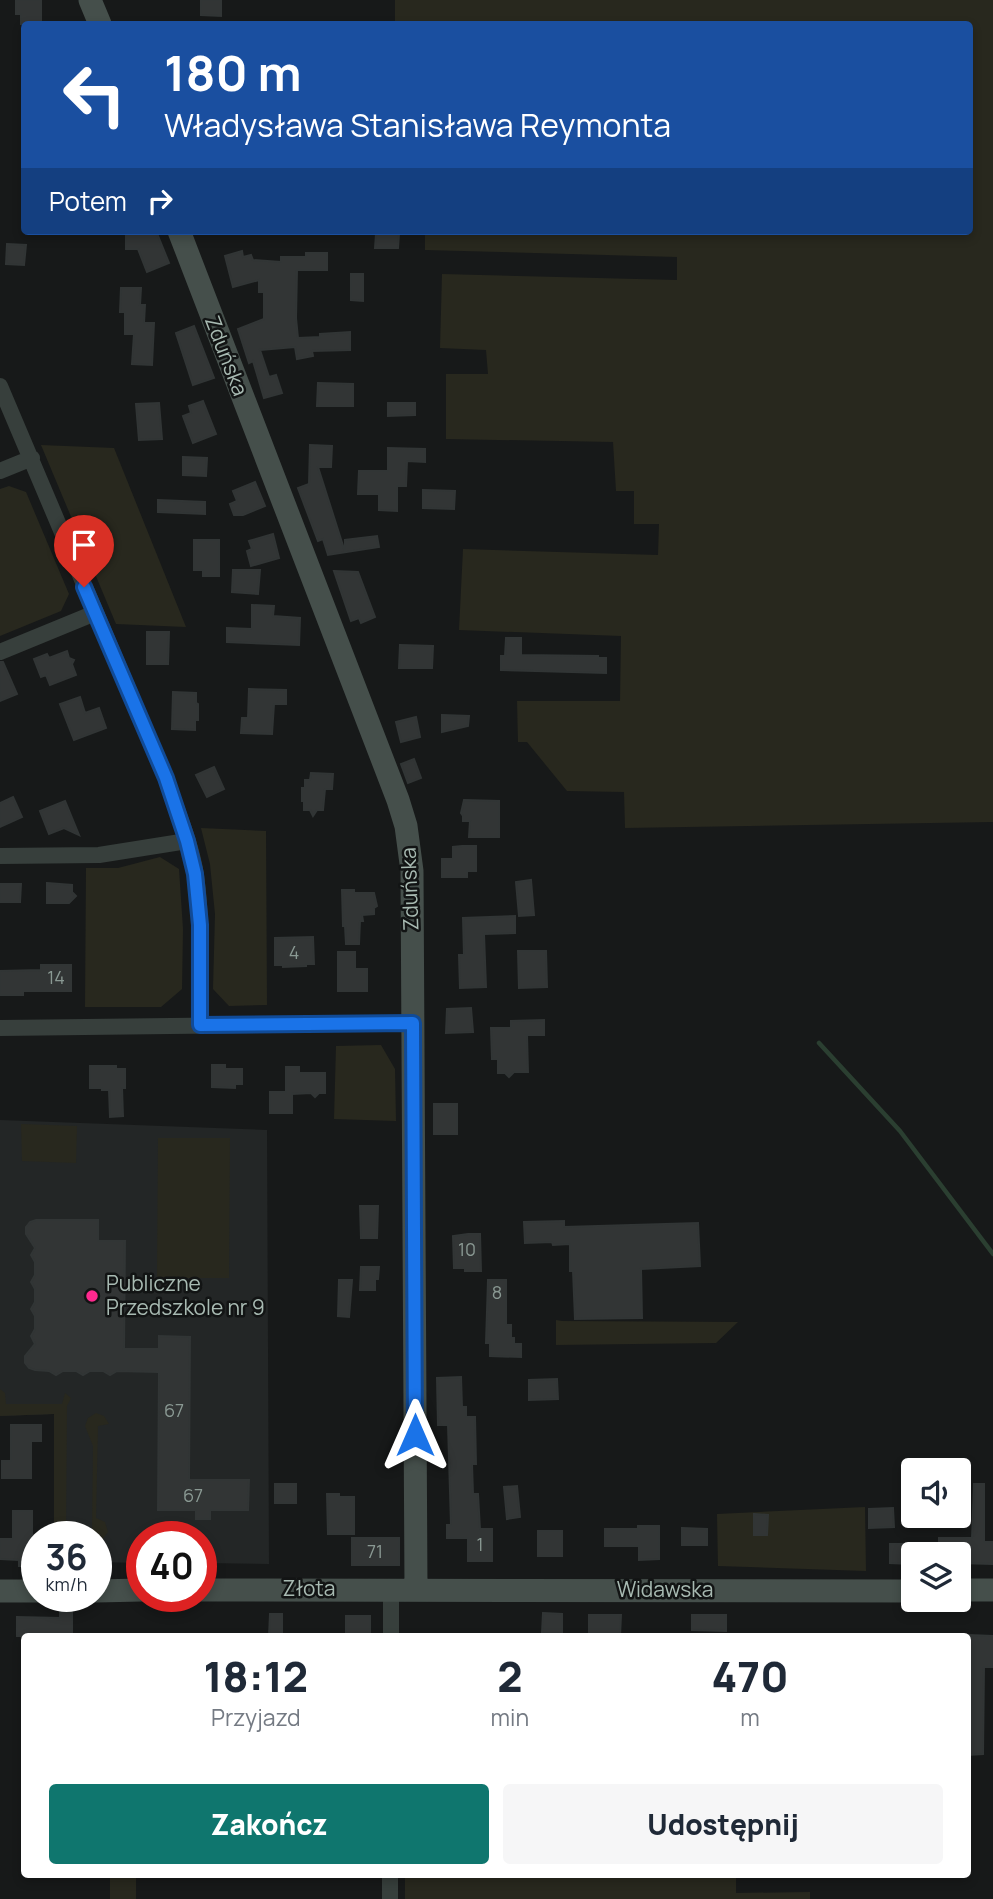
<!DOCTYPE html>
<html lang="pl">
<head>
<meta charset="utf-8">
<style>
	body { margin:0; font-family:Manrope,sans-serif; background:#f6f6f7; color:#1f2937; height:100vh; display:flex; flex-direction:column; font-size:26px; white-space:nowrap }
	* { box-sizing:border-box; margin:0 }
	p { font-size:23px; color:#747a83 }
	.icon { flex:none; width:38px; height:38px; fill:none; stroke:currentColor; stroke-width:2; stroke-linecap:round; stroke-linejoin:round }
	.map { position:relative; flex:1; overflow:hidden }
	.side { position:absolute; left:21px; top:1633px; width:950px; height:245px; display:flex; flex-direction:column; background:#fff; border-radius:7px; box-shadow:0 4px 10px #0003 }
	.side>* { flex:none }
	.guide { position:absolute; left:21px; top:21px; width:952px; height:214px; border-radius:7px; box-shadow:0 4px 10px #0003; background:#1a4fa0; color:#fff; overflow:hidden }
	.fabs { position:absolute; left:901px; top:1458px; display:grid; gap:14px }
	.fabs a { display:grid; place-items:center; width:70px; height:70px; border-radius:7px; background:#fff; box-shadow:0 4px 10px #0003; font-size:35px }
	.speed { position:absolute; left:21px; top:1521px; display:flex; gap:14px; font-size:35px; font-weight:700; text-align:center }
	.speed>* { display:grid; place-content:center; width:91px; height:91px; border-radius:50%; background:#fff; box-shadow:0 4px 10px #0003; line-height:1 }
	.speed small { font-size:18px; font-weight:400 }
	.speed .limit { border:10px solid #d22; background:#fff; color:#111 }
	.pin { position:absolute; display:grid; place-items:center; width:60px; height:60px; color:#fff; margin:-72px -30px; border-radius:50% 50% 50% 0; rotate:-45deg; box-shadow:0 0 7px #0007 }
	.pin .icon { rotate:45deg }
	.me { position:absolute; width:77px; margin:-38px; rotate:0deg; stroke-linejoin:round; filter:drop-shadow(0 0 5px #0008) }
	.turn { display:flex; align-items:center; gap:24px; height:147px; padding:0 28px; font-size:32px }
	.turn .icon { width:91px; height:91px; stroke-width:2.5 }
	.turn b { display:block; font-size:49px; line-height:60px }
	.then { display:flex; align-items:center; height:66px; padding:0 28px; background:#0003; gap:14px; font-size:26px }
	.eta { display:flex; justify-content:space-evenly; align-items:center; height:119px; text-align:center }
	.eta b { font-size:42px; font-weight:800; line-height:49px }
	.cta { display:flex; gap:14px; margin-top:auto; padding:14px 28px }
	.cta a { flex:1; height:80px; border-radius:7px; background:#0f766e; color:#fff; font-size:28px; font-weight:800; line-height:80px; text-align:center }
	.cta a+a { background:#f6f6f7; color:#1f2937 }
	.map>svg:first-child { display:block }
</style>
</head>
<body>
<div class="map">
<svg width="993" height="1899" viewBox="0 0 993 1899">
	<rect width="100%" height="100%" fill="#171919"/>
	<path fill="#232626" d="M0,1120L267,1130L269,1564L201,1563V1536H142V1563L96,1562V1536H54V1414L0,1416Z"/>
	<path fill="#28281e" d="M395,0H993V822L625,828L624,792L567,791L527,742H518L517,701H620L621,636L459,630L463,549L658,555L659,524H634V491H616L613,442L446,439V374H488L486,350L440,348L442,274L677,280V257L425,250V231H970V24H395Z
		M41,445L114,448L186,627L116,624Z
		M9,486L26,492L69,594L61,611L0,636V489Z
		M201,828L266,831L267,1005L229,1006L213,989L215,914L210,864Z
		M160,857L179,869L183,929L182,989L161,1007H85L86,868H118Z
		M381,1045L395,1069L396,1121L334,1119L336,1046Z
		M21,1124L77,1126L76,1163L22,1161Z
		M158,1138H230L229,1278H157Z
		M556,1320L562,1321L738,1322L716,1343L556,1345Z
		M0,1389L5,1393L6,1404H62L65,1393L71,1398L67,1406L66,1531L72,1536H54V1414L0,1416Z
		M96,1413L104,1416L109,1424L98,1426L96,1518L105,1522L108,1532L102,1540L97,1541L96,1536H92L93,1446L85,1426L88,1418Z
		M865,1507L866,1571L718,1566L717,1514Z
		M110,1874H136V1899H110Z
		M405,1874H736V1893L810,1892V1899H405Z"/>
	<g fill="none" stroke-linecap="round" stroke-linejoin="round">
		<path stroke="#2b3f31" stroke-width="4.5" d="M819,1043L900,1131L993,1254"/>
	</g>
	<path fill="#323535" stroke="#313535" stroke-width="2" d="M16,0H41V24H21V14H16Z
		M201,0H221V16L201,15Z
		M126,231H156L169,263L147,272L138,249H126Z
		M376,234H399L398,248H375Z
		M7,244L26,245L24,265L6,264Z
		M242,251L243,257L251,255L253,260L281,262V257H306V253H327V270H297L296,318L298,338L320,337V334L350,332V350L312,351L313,356L297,359L295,347L260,350L269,377L276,375L282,393L264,398L253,361L249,363L238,329L264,319V292H259V280L233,287L225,256Z
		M351,274H363V301L351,300Z
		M121,288H141L140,305H145L144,323H154L152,365L132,364L134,334H125V312H120Z
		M194,326L214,378L193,385L176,333Z
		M318,383L353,384V406H317Z
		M203,401L216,434L193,443L183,416L191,413L189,406Z
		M159,403L162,439L139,440L136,404Z
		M388,403H415V415L388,416Z
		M310,445L332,446L331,467H318L345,552V540L377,536L379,547L328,555L323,539L318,541L298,488L309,484Z
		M388,448L425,449V462L407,461L406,486H397V511L379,510V494H358L359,471H388Z
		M183,457L207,458L206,476L183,475Z
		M255,482L265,506L243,515H234L230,504L237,501L233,491Z
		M423,490L455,491L454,509L423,508Z
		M158,500L205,502V514L158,512Z
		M273,534L279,558L251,566L247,551L252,549L249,541Z
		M194,540H219V576H203V570H194Z
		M233,570H260L258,594L232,592Z
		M334,571L358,572L375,617L361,623L359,618L351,621Z
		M252,605L274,606L273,616L300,618L299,645L227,642V628L252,629Z
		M147,632H169L168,664H147Z
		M506,638H521V655L598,656V658H606V673L501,670V656H505Z
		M400,645L433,646L432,668H399Z
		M67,651L69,658L74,660L72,664L76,675L50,685L46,675L41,677L34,659L47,654L49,658Z
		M0,662H3L17,694L0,701Z
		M249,689L286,690V704H274L272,734L241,733L242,718H248Z
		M173,692L196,693V703L198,704V720H195V730L172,729Z
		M80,697L85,713L99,708L106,728L74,740L60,704Z
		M442,715L469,716L468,726L442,732Z
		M416,717L420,737L401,742L396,722Z
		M414,759L421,778L408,783L401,764Z
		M214,767L224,789L207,797L196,775Z
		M311,773L333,774L332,789H325L323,810H317L313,816L310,810H304V801H302V788H305V780H310Z
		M13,797L22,817L0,827V803Z
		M464,800L499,801V837H469L470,821H463V816L461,813Z
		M65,801L79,835L64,828L49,834L40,811Z
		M462,846H476V871H467V877H442V859H453V847Z
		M531,880L534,915L519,916L516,882Z
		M47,883L72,885V892L76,896L69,903H47Z
		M0,884H21L20,902H0Z
		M342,890H354V893H374L377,906L374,908V914L362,915L363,921H360L359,944H346L345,926H343Z
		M515,916V933L484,934L486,987L460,988L459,955H464L463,918Z
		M313,937L314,964H306V966L283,967V965H275V938Z
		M518,951H546L547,987L519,988Z
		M338,952H355V969H367V991H338Z
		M41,965H71V991H23V995H0V971L41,970Z
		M471,1008L473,1032L446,1033L447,1009Z
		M544,1020V1035H527L528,1072H514L509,1077L505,1073H498V1059H492L491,1028H511V1021Z
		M212,1065H225V1069H242V1084H235V1088L212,1087Z
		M90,1066H116V1069H125V1088H122L123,1116L110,1117L109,1090H102V1088H90Z
		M286,1067H299V1073H325V1093H319L315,1097L311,1093L292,1094V1113H270V1092H286Z
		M434,1104H457V1134H434Z
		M360,1206H378L377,1238H361Z
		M36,1220H98V1241H125L124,1349H159V1336L190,1337L189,1480H249L248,1510H210V1519H196V1510H158L159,1372L117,1371L110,1375L103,1371H90L83,1375L76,1371H63L56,1375L49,1371L35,1370L29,1368L25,1363V1356L35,1344L31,1336L35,1329V1316L31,1309L35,1302V1289L31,1282L35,1275V1262L31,1255L35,1248L26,1234V1227L30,1222Z
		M564,1221V1227L698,1223L700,1266L641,1269L642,1318L575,1319L573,1271H570V1244L553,1245L552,1242L525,1243L524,1222Z
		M468,1234H480L481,1271H465V1268H454L453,1236Z
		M361,1267H379L378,1279H375V1290H360Z
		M339,1280H352L349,1317L338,1316Z
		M488,1280H506V1325H511V1338H514V1344H521V1357L490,1356V1343H486Z
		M461,1377L462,1407H466V1417H475L476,1464H472L473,1494H478L480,1529H492V1561H468V1538H447V1525H451L448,1425H438L437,1378Z
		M557,1379L558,1399L529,1400V1380Z
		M11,1425H41V1441H31V1478H2V1461H11Z
		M275,1484H296V1503H275Z
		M974,1484H984V1542H993V1564L959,1563V1554H939V1538H972Z
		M517,1486L520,1517L507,1519L504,1487Z
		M327,1494H339V1497H354V1534H328Z
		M893,1508L894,1527L869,1528V1509Z
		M13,1511H32V1566H19V1560L0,1559V1539H13Z
		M754,1514L768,1515L767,1535H754Z
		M638,1526H659V1559L639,1560V1546H605V1529H638Z
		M682,1528L707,1529V1545H682Z
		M538,1531H562V1556H538Z
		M352,1538H399V1565H352Z
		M890,1544H911V1564L890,1563Z
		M60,1612H72V1636H17V1617L60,1618Z
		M543,1613L562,1614V1634L542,1633Z
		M270,1614H282V1636H269Z
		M589,1615H621L620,1636H589Z
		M692,1615H726V1631L692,1630Z
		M346,1616H370V1634H346Z
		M969,1635L993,1636V1667H984L983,1754L968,1755Z"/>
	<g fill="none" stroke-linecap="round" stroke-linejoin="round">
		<path stroke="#373f3c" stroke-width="16" d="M0,386L166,778C176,809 191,842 196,875C203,924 200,975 200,1025
			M0,471L32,458
			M0,652L95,613
			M0,856L99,855L187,841
			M0,1028L413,1023
			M391,1636V1590
			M390,1899V1874"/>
		<path stroke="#454f4b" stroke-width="23" d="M90,0L100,24
			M179,231L398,800L406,826L412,871L416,1589
			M201,1590L914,1591
			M959,1590H993
			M0,1591H37
			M96,1591L142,1590"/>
	</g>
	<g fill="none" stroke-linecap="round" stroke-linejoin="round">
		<defs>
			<path id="route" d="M84,587L166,778L187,841L195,874L200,925V1025L413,1023L415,1435"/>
		</defs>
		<use href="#route" stroke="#114b97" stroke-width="18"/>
		<use href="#route" stroke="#1a73e8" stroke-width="12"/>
	</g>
	<circle fill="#ff298e" stroke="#121414" stroke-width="2.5" cx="92" cy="1296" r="7"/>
	<g text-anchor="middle" stroke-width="5" stroke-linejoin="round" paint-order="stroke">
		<g font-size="18" fill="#8a9993">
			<text x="294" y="959">4</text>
			<text x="56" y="984">14</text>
			<text x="467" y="1256">10</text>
			<text x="497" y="1299">8</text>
			<text x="174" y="1417">67</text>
			<text x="193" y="1502">67</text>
			<text x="480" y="1551">1</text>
			<text x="375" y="1558">71</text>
		</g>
		<g font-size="21" fill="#a8bab2" stroke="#121414">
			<text transform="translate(226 356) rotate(69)" y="7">Zduńska</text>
			<text transform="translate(410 889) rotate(-92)" y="7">Zduńska</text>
			<text x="309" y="1596">Złota</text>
			<text x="665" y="1597">Widawska</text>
		</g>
		<g font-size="21" fill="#a8bab2" stroke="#121414" text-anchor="start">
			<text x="106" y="1291">Publiczne<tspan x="106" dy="24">Przedszkole nr 9</tspan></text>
		</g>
	</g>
</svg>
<div class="fabs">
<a><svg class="icon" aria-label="sound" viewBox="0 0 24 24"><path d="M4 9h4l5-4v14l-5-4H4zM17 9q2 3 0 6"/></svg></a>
<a><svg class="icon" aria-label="layers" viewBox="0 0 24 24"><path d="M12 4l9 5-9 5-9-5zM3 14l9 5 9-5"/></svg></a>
</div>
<div class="speed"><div>36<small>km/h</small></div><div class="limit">40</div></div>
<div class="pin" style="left:84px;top:587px;background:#d93025"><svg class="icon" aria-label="arrive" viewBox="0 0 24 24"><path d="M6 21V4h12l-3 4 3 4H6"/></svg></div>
<svg class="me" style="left:415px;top:1435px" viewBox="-20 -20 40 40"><path d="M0-17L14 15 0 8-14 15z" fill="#1a73e8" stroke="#fff" stroke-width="4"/></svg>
<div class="guide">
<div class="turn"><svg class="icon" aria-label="left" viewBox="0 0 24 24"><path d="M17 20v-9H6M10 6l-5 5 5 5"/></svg><div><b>180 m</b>Władysława Stanisława Reymonta</div></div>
<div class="then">Potem<svg class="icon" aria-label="right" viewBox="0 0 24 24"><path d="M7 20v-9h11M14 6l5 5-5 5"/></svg></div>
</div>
<section class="side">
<div class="eta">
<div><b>18:12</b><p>Przyjazd</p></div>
<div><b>2</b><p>min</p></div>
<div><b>470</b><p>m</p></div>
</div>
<div class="cta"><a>Zakończ</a><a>Udostępnij</a></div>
</section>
</div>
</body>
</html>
